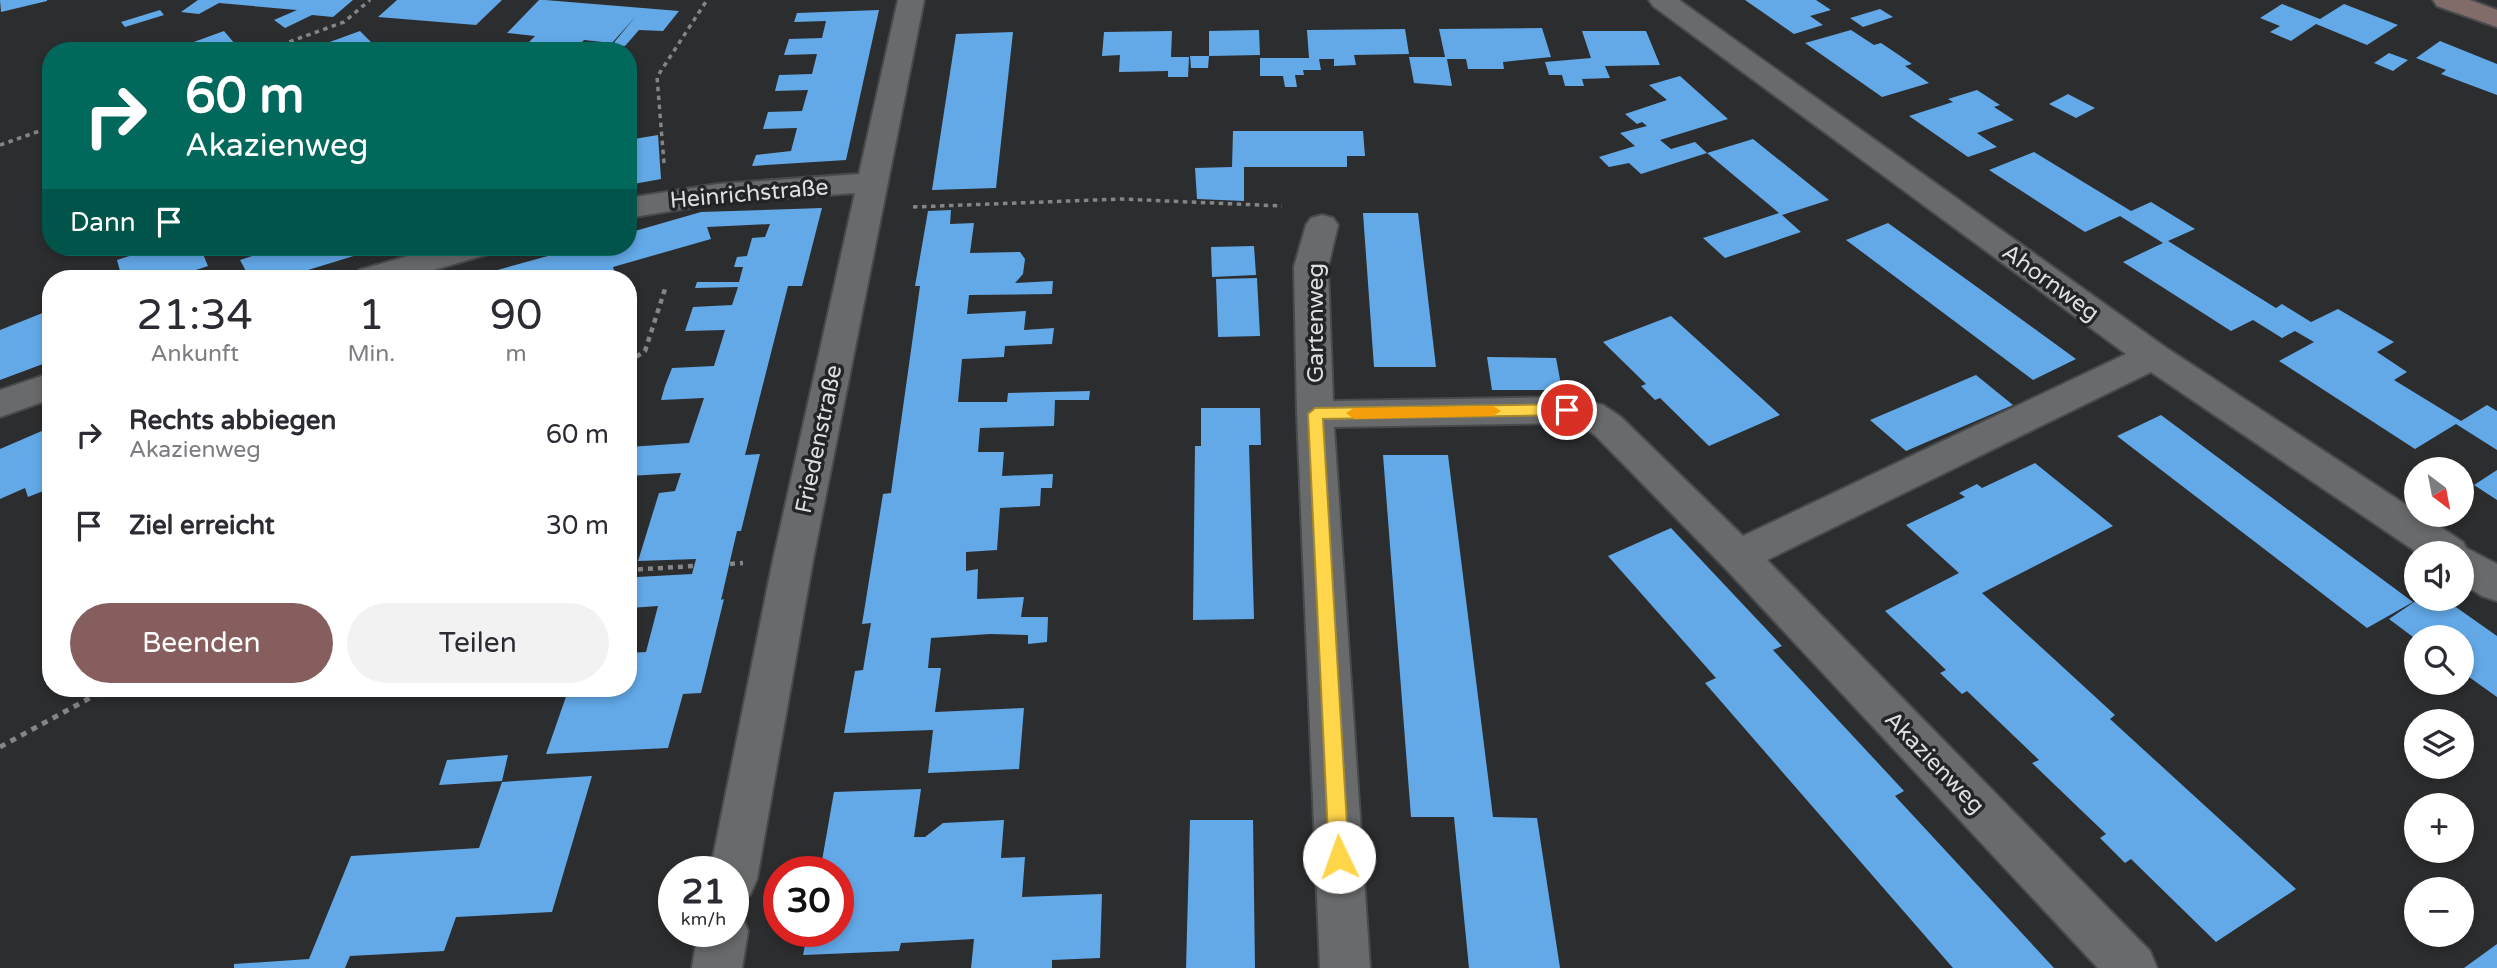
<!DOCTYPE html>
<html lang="de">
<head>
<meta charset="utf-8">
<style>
	body { margin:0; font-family:"Varela Round",sans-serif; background:#f2f2f3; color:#2b2b33; height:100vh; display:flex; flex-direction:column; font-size:26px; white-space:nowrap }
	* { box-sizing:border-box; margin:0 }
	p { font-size:23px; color:#7c7c81 }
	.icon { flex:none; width:38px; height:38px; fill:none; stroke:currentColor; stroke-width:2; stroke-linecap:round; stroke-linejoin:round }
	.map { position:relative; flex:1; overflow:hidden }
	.sheet { position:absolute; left:42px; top:270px; width:595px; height:427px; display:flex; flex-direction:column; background:#fff; border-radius:28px; box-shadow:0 4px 10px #0003 }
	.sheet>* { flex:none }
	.guide { position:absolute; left:42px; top:42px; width:595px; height:214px; border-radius:28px; box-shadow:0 4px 10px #0003; background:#00695c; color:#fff; overflow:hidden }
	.needle { width:46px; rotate:148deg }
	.fabs { position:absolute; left:2404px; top:457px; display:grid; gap:14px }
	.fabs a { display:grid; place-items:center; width:70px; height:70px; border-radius:50%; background:#fff; box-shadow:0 4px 10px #0003; font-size:35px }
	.speed { position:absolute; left:658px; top:856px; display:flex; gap:14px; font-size:35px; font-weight:700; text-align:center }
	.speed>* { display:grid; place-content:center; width:91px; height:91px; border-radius:50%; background:#fff; box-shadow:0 4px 10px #0003; line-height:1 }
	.speed small { font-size:18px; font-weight:400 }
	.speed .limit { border:10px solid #d22; background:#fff; color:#111 }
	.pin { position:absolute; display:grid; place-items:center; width:60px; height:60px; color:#fff; margin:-30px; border:4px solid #fff; border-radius:50%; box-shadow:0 2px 7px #0007 }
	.me { position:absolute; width:77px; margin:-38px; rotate:357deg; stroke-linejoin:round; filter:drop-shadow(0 0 5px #0008) }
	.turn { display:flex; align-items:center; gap:24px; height:147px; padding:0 28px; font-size:32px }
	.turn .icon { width:91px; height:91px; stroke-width:2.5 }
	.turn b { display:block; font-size:49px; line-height:60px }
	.then { display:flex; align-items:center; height:66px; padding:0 28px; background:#0003; gap:14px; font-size:26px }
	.eta { display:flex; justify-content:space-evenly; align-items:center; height:119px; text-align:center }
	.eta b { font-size:42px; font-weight:600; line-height:49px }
	.cta { display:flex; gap:14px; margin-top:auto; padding:14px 28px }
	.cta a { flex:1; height:80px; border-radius:42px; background:#865e5e; color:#fff; font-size:28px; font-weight:600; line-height:80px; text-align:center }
	.cta a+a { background:#f2f2f3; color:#2b2b33 }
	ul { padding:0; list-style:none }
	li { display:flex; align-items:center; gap:21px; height:91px; padding:0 28px }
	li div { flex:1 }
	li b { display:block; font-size:26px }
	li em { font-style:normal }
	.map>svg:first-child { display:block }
</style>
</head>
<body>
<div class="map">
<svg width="2497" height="968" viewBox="0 0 2497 968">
	<rect width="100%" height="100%" fill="#2c2d2f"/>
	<path fill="#63a9e8" d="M0,0H47V1L1,12Z
		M198,0H353L333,17L312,15L285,28L274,20L297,10L219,3L199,14L181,12Z
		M397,0H502L476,25L378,17Z
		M539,0H545L679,11L663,31L639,30L625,46L612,45L636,16L612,43L584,40L578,46L529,42L535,36L507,33Z
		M1745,0H1816L1831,10L1810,16L1823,25L1794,34Z
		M2282,4L2320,19L2344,4L2398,25L2367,45L2316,24L2291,41L2270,32L2280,26L2260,18Z
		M1880,9L1893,17L1863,27L1850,18Z
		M160,10L164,15L125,27L121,22Z
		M879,10L846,160L752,166L756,155L791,151L797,128L763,129L768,112L802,111L808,90L775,91L779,75L812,74L817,54L784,55L789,39L822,38L826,21L794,22L797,13Z
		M1542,28L1551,57L1503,62L1504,69H1468L1466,59H1447L1452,86L1414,83L1409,57H1445L1439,29Z
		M1405,29L1409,54L1354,55L1356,65L1334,66V59H1319L1321,70H1303L1304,75H1295L1297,87H1285L1283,76H1260V58H1309L1307,30Z
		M1259,30L1260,55L1209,56L1208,68H1191L1190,56H1209V31Z
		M1851,30L1874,45L1881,43L1896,53L1912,64L1905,66L1929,83L1882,97L1805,43Z
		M224,31L235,44L214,51H169Z
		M360,31L372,43L352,51H305Z
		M1172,31L1171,57H1189L1188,77H1168V71L1119,72L1120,55L1102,56L1104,32Z
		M1582,31H1646L1660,65L1605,66L1610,78L1582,79L1584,86H1565L1562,75H1549L1545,62L1591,58Z
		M1013,32L996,188L932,190L956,34Z
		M2440,41L2497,64V95L2441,74L2446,70L2416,58Z
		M2389,53L2408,60L2393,71L2374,63Z
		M1680,76L1728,119L1660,140L1671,149L1695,142L1707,153L1641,174L1629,163L1609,167L1599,157L1635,146L1620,133L1647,126L1642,122L1637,124L1625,114L1667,100L1649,85Z
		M1977,90L2000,105L1994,107L2014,120L1977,133L1997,147L1968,157L1909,116L1953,102L1948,99Z
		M2068,94L2095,108L2076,118L2049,104Z
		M1233,131H1363L1365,156H1347V167H1244V201L1197,199L1195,168L1232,167Z
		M658,135L661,179L628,185V140Z
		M1753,139L1829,200L1782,215L1801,232L1725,258L1703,238L1779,213L1707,153Z
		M2034,152L2131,211L2151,202L2195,229L2168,241L2276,308L2282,304L2311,322L2338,309L2394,342L2377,352L2407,372L2394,380L2461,421L2487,405L2497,411V450L2456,424L2415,449L2279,361L2314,342L2295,331L2282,338L2253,320L2231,331L2123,262L2163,243L2120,216L2085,232L1989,170Z
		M822,208L802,286H788L745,455L760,454L741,531H737L721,600L724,599L701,693L683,694L668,748L546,754L569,688H628V653L646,652L658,606L629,608L637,577L692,574L696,559L638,561L659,493L675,491L681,473L628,476V447L689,443L704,398L661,400L665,386L672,368L714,366L725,330L685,331L693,307L732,305L738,287L695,288L697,282H739L743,267H734L737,257L747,256L752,238L765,237L770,224L707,227L711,239L613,267L616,277L611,278H488L496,275L494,271L580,247H628V233L701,212Z
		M951,210L950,224L974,223L970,253L1020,252L1025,259L1023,274L1015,283L1053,281L1052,294L969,295L967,314L1026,311L1024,330L1054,328L1052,344L1005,346L1004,357L962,359L958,402H1007L1008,393L1090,391L1089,400H1055L1054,426L980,428L978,452H1004L1002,476L1053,474L1052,488H1041L1040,506L1000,508L997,550L966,552V571L978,569L977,599L1024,597L1021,617H1048L1047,642L1028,644V635L990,634L931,638L928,668H941L935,712L1024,708L1019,769L928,773L933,730L844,733L855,671L863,670L871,623L862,624L883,494L891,493L920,286H915L928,211Z
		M1363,213H1418L1436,367H1374Z
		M1888,223L1977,287L2076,359L2033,380L1846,240Z
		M1254,246L1256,275L1212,277L1211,247Z
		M157,247H200L208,266L172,278H122L117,260Z
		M280,247H383L282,278H241L248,275L240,260Z
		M1257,278L1260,336L1218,337L1216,279Z
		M50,310L51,361L0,380V330Z
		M1671,316L1780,415L1709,446L1660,398L1655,400L1641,386L1646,384L1603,342Z
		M1487,357L1556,358L1562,390H1492Z
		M1976,375L2013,405L1906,451L1870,420Z
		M1201,408H1260L1261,445H1249L1254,619L1193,620L1195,446H1201Z
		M2161,415L2279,503L2413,602L2367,628L2117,436Z
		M51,427V488L28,497L25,488L0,499V449Z
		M1383,455H1448L1493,817L1537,818L1560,968H1469L1454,817H1411Z
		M2035,463L2113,526L1982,593L2115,715L2110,719L2296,889L2216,942L2131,859L2125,863L2100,838L2106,834L2032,763L2039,760L1967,691L1962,694L1940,673L1946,670L1885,611L1959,573L1906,525L1965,497L1959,493L1977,484L1982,488Z
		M2497,470V500L2474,485Z
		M1671,528L1782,646L1773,650L1904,791L1895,796L2054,968H1953L1705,683L1716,678L1608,556Z
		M2420,598H2443L2497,636V697L2462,672V637H2417V640L2389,619Z
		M508,755L502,781L439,785L447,760Z
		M592,776L552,912L456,917L444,951L350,956L345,968H234V964L309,959L351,856L479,848L502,782Z
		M921,789L914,837H925L943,823L1004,820L1001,858L1025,857L1022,897L1102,894L1100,958L1052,960V968H971L974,939L901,943L899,951L803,955L808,931H838V872H820L834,792Z
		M1190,820H1253L1255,968H1186Z
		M2497,944V968H2464Z"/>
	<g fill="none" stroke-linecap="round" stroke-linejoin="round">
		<defs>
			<path id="street" d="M898,0H924L813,560L757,879L750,895L733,902V872H710L773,560L855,193L718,203L628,218V198L718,184L859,174Z
				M1649,0H1679L2165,347L2417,512V514H2421L2463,542L2466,548L2497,564V601L2482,596L2462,583V553H2418L2151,372L1767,560L2150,951L2157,968H2098L1724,567L1595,435L1580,425L1567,423L1334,427L1370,968H1320L1297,414L1294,267L1306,225L1311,218L1322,215L1333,218L1338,225L1328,267L1333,401L1567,397L1603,405L1621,417L1743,536L2126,354L1653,6Z
				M440,247H492L488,254L407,278H354L359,270Z
				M51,373V399L0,417V390Z
				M733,911L741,914L748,931L742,968H692L698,931H733Z"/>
			<path id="secondary" d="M2433,0H2470L2497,10V27L2437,6Z"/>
		</defs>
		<use href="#street" stroke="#484a4b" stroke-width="4"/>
		<use href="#secondary" stroke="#484a4b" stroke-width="4"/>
		<path stroke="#848586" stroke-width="3.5" stroke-dasharray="4.5 4.5" stroke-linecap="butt" d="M264,51L344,22L370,0
			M0,145L51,127
			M664,163L657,77L707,0
			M913,207L1121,199L1282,206"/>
		<path stroke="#848586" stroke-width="4.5" stroke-dasharray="5 5" stroke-linecap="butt" d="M628,362L645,351L665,289
			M730,564L743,563
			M628,570L694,566"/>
		<path stroke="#848586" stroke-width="5" stroke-dasharray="6 6" stroke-linecap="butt" d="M0,747L108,688"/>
		<use href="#street" fill="#686a6c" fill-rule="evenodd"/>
		<use href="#secondary" fill="#816c6a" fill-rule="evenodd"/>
	</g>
	<path fill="#ffd54a" stroke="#a68a30" stroke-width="2" d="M1567,404L1575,410L1567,415L1323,419L1349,857L1346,864L1339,866L1332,864L1329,857L1308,414L1315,408Z"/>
	<path fill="#f59e0b" d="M1493,406L1501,411L1493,416L1354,419L1346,413L1354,408Z"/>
	<g text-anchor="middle" stroke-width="7" stroke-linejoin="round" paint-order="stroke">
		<g font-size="23" fill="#dddedf" stroke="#222425">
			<text transform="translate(749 193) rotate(-5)" y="8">Heinrichstraße</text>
			<text transform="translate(2051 282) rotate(36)" y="8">Ahornweg</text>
			<text transform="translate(1315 323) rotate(-90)" y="8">Gartenweg</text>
			<text transform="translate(818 439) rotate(-78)" y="8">Friedenstraße</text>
			<text transform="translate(1935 762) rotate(46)" y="8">Akazienweg</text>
		</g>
	</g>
</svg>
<div class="fabs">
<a><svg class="needle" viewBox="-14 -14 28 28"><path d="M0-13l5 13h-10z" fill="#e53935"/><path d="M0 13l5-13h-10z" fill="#7c7c81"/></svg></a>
<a><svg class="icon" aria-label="sound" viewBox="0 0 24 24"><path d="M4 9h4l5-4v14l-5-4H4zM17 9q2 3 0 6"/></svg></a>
<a><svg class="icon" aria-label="search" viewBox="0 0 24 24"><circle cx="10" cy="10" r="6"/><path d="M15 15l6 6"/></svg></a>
<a><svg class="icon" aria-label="layers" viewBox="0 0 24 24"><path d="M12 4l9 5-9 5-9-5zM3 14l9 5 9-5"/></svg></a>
<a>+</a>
<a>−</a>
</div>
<div class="speed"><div>21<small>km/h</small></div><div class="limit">30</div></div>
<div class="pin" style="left:1567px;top:410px;background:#d93025"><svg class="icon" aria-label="arrive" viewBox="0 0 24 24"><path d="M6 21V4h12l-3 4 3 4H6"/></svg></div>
<svg class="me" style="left:1339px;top:857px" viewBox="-20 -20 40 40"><circle r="19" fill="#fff"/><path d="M0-13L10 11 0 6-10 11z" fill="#ffd54a"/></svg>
<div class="guide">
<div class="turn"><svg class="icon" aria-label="right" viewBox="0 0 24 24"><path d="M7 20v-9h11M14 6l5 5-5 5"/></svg><div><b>60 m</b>Akazienweg</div></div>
<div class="then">Dann<svg class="icon" aria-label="arrive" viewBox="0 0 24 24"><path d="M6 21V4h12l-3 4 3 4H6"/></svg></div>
</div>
<section class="sheet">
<div class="eta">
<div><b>21:34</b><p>Ankunft</p></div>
<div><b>1</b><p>Min.</p></div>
<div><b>90</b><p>m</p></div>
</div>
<ul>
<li><svg class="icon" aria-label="right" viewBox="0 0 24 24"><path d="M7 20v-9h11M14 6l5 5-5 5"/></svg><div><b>Rechts abbiegen</b><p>Akazienweg</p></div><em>60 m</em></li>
<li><svg class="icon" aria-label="arrive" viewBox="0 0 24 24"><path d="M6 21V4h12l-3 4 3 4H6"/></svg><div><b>Ziel erreicht</b></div><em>30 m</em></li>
</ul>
<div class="cta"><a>Beenden</a><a>Teilen</a></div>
</section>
</div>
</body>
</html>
